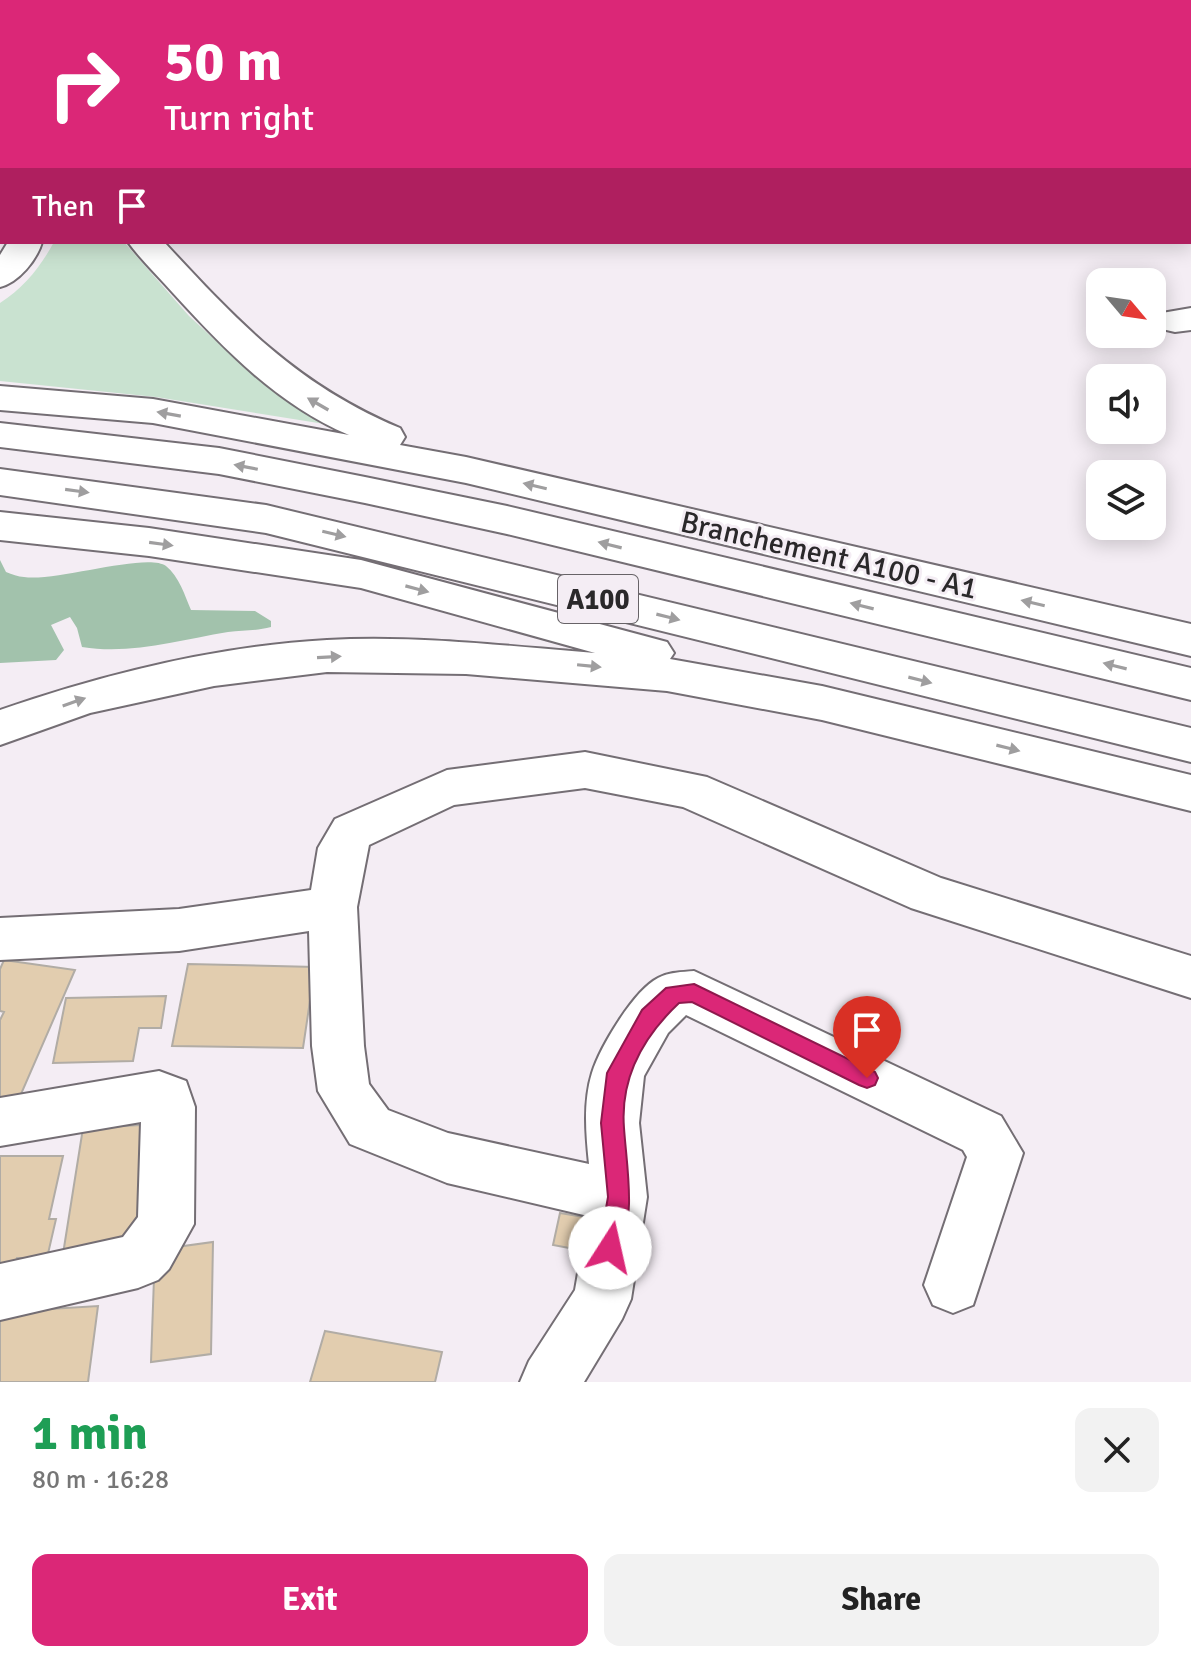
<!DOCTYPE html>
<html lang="en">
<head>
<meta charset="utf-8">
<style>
	body { margin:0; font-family:Signika,sans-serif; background:#f2f2f2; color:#222; height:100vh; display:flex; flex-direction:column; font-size:30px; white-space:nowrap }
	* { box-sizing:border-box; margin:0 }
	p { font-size:26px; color:#767676 }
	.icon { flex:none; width:44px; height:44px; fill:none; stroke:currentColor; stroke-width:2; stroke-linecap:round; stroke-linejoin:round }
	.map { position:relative; height:1382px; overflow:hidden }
	.sheet { display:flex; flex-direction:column; background:#fff; flex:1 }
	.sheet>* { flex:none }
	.banner { position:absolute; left:0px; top:0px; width:1192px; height:244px; box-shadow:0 4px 20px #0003; background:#db2777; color:#fff; overflow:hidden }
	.needle { width:52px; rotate:119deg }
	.controls { position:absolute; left:1086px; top:268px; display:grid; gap:16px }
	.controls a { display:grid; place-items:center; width:80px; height:80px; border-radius:16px; background:#fff; box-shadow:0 4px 20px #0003; font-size:40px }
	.pin { position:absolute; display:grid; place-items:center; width:68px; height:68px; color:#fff; margin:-82px -34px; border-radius:50% 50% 50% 0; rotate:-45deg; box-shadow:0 0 8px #0007 }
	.pin .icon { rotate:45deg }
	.me { position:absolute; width:88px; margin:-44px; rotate:10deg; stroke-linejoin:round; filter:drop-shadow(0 0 6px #0008) }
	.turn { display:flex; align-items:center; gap:28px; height:168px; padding:0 32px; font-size:36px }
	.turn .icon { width:104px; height:104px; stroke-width:2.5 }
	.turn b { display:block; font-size:56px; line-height:68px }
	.then { display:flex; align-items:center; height:76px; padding:0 32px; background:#0003; gap:16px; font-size:30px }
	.round { display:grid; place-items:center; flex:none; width:84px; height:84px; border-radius:16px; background:#f2f2f2 }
	.headline { display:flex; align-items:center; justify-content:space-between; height:136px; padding:0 32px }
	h1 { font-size:48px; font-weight:800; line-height:60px; color:#1e9e55 }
	.primary-button { display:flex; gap:16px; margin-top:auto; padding:16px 32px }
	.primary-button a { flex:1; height:92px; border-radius:16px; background:#db2777; color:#fff; font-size:32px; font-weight:800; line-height:92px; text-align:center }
	.primary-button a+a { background:#f2f2f2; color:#222 }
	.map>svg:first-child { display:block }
</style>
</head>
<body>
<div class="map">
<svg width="1191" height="1382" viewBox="0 0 1191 1382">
	<rect width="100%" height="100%" fill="#f4edf4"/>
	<path fill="#c9e2d0" d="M54,242H124L189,316L239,362L281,397L337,426L156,397L0,381V303C24,288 41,266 54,242Z"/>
	<path fill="#a2c2ac" d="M0,560L6,572C12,574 18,577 24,577C56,582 147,552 166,566C179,576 185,596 191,610L255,611L271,621V627C257,631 243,630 228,632C179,640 131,655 82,647L77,628L70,617L51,625L64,650L56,660L0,663Z"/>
	<path fill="#e2cdaf" stroke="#b1aca5" stroke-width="2" d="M4,960L75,970L18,1101L0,1099V1020L4,1012L0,1011V969Z
		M188,964L315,967L303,1048L172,1046Z
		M166,996L161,1028H139L133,1061L53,1063L66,998Z
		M161,1124L146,1249L63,1254L83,1128Z
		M0,1156H63L49,1219H56L47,1258H17L15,1263H0Z
		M560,1213L602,1220L596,1253L553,1245Z
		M213,1242L211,1354L151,1362L155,1250Z
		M98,1306L88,1382H0V1312Z
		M325,1331L442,1352L435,1382H310Z"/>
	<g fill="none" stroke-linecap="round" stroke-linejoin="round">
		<defs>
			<path id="minor" d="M1191,308V330L1175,332L1162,329L1157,321L1162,313Z
				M585,752L707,777L941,878L1191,956V998L911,908L683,807L585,788L454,805L369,845L357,907L364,1046L369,1084L388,1110L448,1133L589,1164C586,1135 583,1102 592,1073C600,1047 634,990 658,978C669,972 682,972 694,971L1001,1116L1023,1153L973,1305L953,1313L933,1305L924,1285L967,1157L963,1150L686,1015L668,1033L644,1076L639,1123L647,1197L631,1299L622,1319L584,1382H520L529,1361L575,1290L588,1216L447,1183L350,1144L318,1091L312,1046L309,931L179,951L0,960V918L179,909L311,890L318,848L335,819L447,770Z
				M159,1071L186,1081L195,1107L194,1224L169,1269L158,1280L138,1288L0,1320V1264L123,1237L138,1217L141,1122L0,1146V1098Z"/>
			<path id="highway" d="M0,115H2V133H0Z
				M0,154L2,155V175L0,174Z
				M8,242H42C37,260 18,283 0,287V255Z
				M128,242H164C238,322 297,385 400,428L405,437L400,445L466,457L1191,624V656L466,483L153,423L0,410V386L153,399L349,435C278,405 224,349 173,293C158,276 141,260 128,242Z
				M0,423L219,448L365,477L507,506L1191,668V700L507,534L365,503L219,474L0,447Z
				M0,469L266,505L1191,728V762L266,533L0,495Z
				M0,512L149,528L361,560L667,642L674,653L670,659L822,686L1191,775V811L822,720L667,691L466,674L327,672L214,686L90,713L0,745V710C104,674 216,646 327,640C416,635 506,646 595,653L361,588L149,556L0,540Z"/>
		</defs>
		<use href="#minor" stroke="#746e74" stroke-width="4"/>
		<use href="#highway" stroke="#746e74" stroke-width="4"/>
		<use href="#minor" fill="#fff" fill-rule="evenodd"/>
		<use href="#highway" fill="#fff" fill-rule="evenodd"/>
	</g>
	<defs><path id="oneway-solid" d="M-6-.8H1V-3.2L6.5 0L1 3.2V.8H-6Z" transform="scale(2)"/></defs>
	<g fill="#9f9e9f">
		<use href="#oneway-solid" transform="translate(318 404) rotate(-150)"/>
		<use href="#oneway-solid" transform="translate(169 414) rotate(-170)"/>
		<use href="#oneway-solid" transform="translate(246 467) rotate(-169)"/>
		<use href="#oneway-solid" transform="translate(535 486) rotate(-167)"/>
		<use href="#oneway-solid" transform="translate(77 491) rotate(8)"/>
		<use href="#oneway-solid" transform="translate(334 534) rotate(13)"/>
		<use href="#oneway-solid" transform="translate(161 544) rotate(8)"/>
		<use href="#oneway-solid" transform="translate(610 545) rotate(-166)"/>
		<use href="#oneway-solid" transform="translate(417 589) rotate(15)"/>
		<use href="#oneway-solid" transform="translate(1033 603) rotate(-167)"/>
		<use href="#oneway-solid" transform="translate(862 606) rotate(-166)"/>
		<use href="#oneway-solid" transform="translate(668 617) rotate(14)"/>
		<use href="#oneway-solid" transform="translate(329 657) rotate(-3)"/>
		<use href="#oneway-solid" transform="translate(589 666) rotate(6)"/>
		<use href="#oneway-solid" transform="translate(1115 666) rotate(-166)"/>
		<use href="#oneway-solid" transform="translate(920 680) rotate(14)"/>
		<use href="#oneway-solid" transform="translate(74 702) rotate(-19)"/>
		<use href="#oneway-solid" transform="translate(1008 748) rotate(14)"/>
	</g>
	<path fill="#db2777" stroke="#8e194d" stroke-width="2" d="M694,984L875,1072L878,1078L875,1085L867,1088L859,1085L692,1002L679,1003C644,1036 620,1078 624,1128C627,1170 636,1215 619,1255L610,1259L602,1255L599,1248L608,1197L601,1123L607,1073L642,1010L666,988Z"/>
	<g text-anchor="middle" stroke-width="6" stroke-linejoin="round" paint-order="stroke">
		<rect fill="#f4edf4" stroke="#676367" stroke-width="2" x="558" y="575" width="80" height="48" rx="6"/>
		<g font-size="28" font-weight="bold" fill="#2a282a">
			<text x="598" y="609">A100</text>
		</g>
		<g font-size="30" fill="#2a282a" stroke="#f4edf4">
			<text transform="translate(829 555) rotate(13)" y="10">Branchement A100 - A1</text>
		</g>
	</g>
</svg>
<div class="controls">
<a><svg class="needle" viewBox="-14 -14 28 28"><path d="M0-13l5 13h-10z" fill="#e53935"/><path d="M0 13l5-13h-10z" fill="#767676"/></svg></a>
<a><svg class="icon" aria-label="sound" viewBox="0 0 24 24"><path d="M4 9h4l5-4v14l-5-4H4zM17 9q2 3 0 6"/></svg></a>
<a><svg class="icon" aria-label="layers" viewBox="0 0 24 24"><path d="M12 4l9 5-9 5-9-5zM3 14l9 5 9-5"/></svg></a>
</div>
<div class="pin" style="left:867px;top:1078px;background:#d93025"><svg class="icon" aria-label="arrive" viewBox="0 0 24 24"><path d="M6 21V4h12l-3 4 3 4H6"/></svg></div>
<svg class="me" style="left:610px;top:1248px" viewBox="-20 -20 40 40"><circle r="19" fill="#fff"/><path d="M0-13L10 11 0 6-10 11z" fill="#db2777"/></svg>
<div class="banner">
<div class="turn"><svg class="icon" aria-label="right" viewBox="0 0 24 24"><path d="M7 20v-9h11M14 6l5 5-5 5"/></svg><div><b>50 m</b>Turn right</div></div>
<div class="then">Then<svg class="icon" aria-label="arrive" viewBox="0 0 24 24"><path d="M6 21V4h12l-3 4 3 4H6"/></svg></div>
</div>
</div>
<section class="sheet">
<div class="headline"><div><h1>1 min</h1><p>80 m · 16:28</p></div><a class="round"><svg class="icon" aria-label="close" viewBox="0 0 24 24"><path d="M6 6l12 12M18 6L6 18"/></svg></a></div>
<div class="primary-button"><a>Exit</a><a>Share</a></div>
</section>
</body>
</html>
